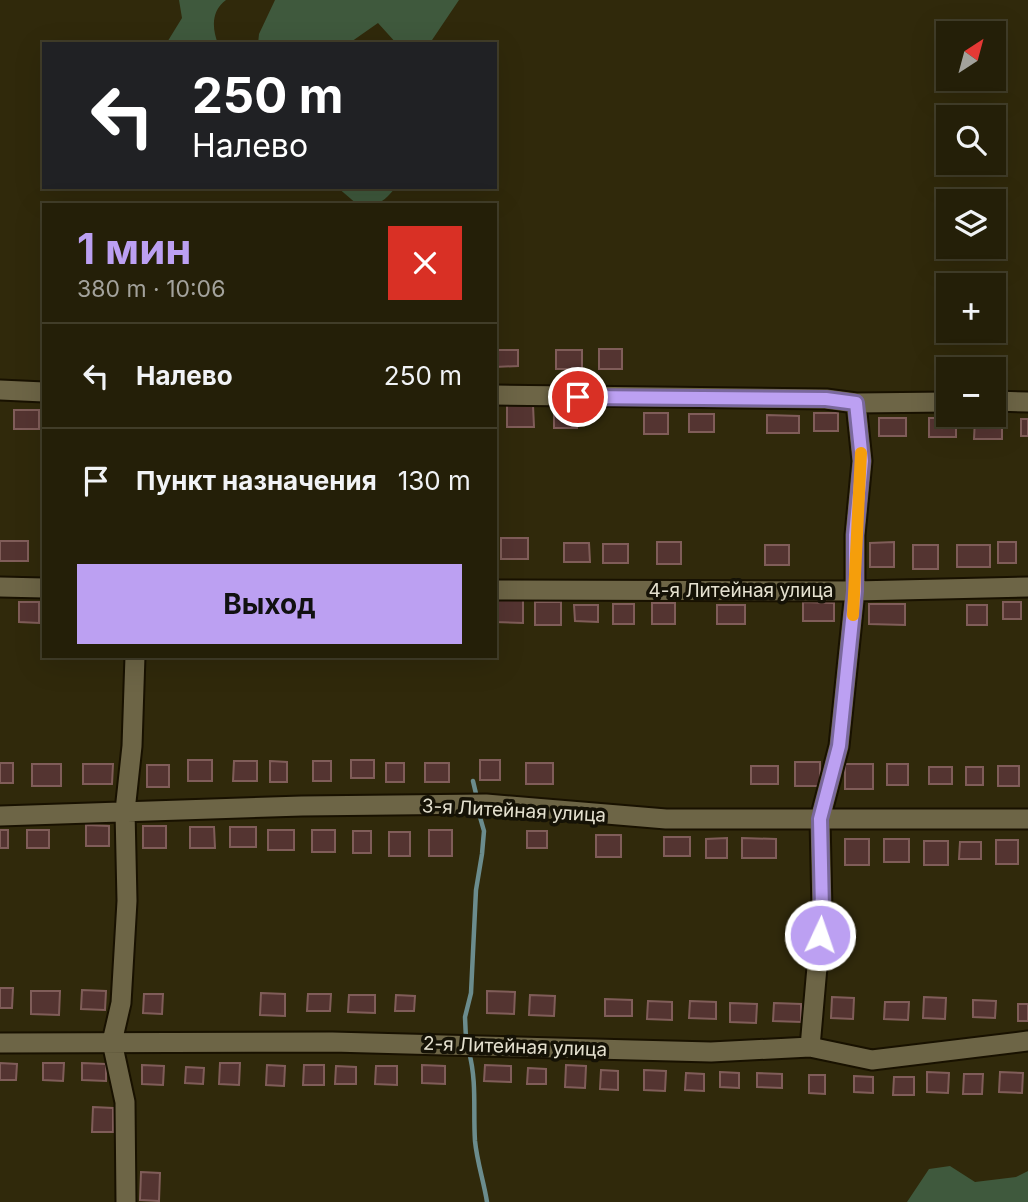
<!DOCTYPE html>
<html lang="ru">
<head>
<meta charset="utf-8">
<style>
	body { margin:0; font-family:Inter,sans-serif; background:#2c2712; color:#f1f3f6; height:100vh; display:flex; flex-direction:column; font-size:26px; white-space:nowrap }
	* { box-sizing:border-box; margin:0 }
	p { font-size:23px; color:#a3a29c }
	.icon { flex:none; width:38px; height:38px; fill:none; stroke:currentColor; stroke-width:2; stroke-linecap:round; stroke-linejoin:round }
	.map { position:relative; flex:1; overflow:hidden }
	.details { position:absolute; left:42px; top:203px; width:455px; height:455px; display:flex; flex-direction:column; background:#241f08; border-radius:0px; box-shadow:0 7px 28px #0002,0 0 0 2px #413d29 }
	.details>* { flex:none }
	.banner { position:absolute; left:42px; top:42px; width:455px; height:147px; border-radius:0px; box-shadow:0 7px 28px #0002,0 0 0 2px #413d29; background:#202124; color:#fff; overflow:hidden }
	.needle { width:46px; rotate:36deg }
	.controls { position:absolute; left:936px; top:21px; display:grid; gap:14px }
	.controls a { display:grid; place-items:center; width:70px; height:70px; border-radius:0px; background:#241f08; box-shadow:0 7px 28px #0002,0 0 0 2px #413d29; font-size:35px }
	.pin { position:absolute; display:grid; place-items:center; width:60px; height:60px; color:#fff; margin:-30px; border:4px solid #fff; border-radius:50%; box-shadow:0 2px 7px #0007 }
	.me { position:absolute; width:77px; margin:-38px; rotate:3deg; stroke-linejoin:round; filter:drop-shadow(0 0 5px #0008) }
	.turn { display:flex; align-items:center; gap:24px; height:147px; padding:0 35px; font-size:32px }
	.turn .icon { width:91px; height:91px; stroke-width:2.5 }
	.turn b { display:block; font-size:49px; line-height:60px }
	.round { display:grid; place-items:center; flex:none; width:74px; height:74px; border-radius:0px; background:#2c2712 }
	.overview { display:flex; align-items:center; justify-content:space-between; height:119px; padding:0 35px }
	h1 { font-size:42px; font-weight:700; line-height:52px; color:#bca0f2 }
	.action { display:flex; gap:14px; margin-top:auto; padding:14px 35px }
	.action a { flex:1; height:80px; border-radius:0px; background:#bca0f2; color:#111; font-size:28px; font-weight:700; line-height:80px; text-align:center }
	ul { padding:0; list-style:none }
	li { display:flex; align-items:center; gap:21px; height:105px; padding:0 35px; border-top:2px solid #413d29 }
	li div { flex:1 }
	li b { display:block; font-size:26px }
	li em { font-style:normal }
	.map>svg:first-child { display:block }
</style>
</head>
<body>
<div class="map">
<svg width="1028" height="1202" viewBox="0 0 1028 1202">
	<rect width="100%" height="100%" fill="#30290b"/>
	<path fill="#3f593d" d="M179,0H226C211,11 212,28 218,44H166L182,18Z
		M275,0H459L430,43L397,44L378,23L348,44H258L259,34Z
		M337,187H396C383,203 379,205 358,205Z
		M950,1166L975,1182L1016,1177L1028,1171V1202H907L929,1169Z"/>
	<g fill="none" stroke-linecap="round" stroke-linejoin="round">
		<path stroke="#6b8c8d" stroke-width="4.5" d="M473,781L477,798
			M466,1040L465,1017L471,993L476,890L482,854L484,831L478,810
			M469,1052C477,1082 473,1111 475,1141C477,1162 484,1182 487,1202"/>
	</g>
	<path fill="#543431" stroke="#805d59" stroke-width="2" d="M599,349H622V369H599Z
		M495,350H518V366L495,367Z
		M556,350H582V369H556Z
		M507,405H533L534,427H507Z
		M554,409H577V428H554Z
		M14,410H39V429H14Z
		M644,413H668V434H644Z
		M814,413H838V431H814Z
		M689,414H714V432H689Z
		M767,415L799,416V433H767Z
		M879,418H906V436H879Z
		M929,418H956V437H929Z
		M975,419H1002V439H974Z
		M1021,419H1028V436H1021Z
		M501,538H528V559H501Z
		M0,541H28V561H0Z
		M657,542H681V564H657Z
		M894,542V567H870V543Z
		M998,542H1016V563H998Z
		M564,543H589L590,562H564Z
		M603,544H628V563H603Z
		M765,545H789V565H765Z
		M913,545H938V569H913Z
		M957,545H990V567H957Z
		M495,599L523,600V623L495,622Z
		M19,602H39V623L19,622Z
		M535,602H561V625H535Z
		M803,602L834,603V621H803Z
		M1003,602H1021V619H1003Z
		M652,603H675V624H652Z
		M613,604H634V624H613Z
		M869,604H905V625L869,624Z
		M574,605H598V622L575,621Z
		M717,605H745V624H717Z
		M967,605H987V625H967Z
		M188,760H212V781H188Z
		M351,760H374V778H351Z
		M480,760H500V780H480Z
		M234,761H257V781H233Z
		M270,761L287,762V782H270Z
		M313,761H331V781H313Z
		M795,762H820V786H795Z
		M0,763H13V783H0Z
		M386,763H404V782H386Z
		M425,763H449V782H425Z
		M526,763H553V784H526Z
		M32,764H61V786H32Z
		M83,764H113L112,784H83Z
		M845,764H873V789H845Z
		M887,764H908V785H887Z
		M147,765H169V787H147Z
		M751,766H778V784H751Z
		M998,766H1019V786H998Z
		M929,767H952V784H929Z
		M966,767H983V785H966Z
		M86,825L109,826V846H86Z
		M143,826H166V848H143Z
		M190,827H214L215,848H190Z
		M230,827H256V847H230Z
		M0,830H8V848H0Z
		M27,830H49V848H27Z
		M268,830H294V850H268Z
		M312,830H335V852H312Z
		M429,830H452V856H429Z
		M353,831H371V853H353Z
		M527,831H547V848H527Z
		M389,832H410V856H389Z
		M596,835H621V857H596Z
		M664,837H690V856H664Z
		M727,838V858H706V839Z
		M742,838L776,839V858H742Z
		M845,839H869V865H845Z
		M884,839H909V862H884Z
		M996,840H1018V864H996Z
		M924,841H948V865H924Z
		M960,842H981V859H959Z
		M0,988H13L12,1008H0Z
		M82,990L106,991L105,1010L81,1009Z
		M31,991H60L59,1015L31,1014Z
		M487,991L515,992L514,1014L487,1013Z
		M261,993L285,994V1016L260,1015Z
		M144,994H163L162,1014L143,1013Z
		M308,994H331L330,1011H307Z
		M349,995H375V1013L348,1012Z
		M396,995L415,996L414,1011H395Z
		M530,995L555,996L554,1016L529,1015Z
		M832,997L854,998L853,1019L831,1018Z
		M924,997L946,998L945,1019L923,1018Z
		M605,999L632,1000V1016H605Z
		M973,1000L996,1001L995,1018L973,1017Z
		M648,1001L672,1002V1020L647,1019Z
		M690,1001L716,1002V1019L689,1018Z
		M885,1002H909L908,1020L884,1019Z
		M730,1003L757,1004L756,1023L730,1022Z
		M774,1003L801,1004V1022L773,1021Z
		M1018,1004H1028V1021H1018Z
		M0,1063L17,1064L16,1080H0Z
		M43,1063H64L63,1081L43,1080Z
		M82,1063L106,1064V1081L82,1080Z
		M220,1063H240L239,1085L219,1084Z
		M142,1065L164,1066L163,1085L142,1084Z
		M267,1065L285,1066L284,1086L266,1085Z
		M304,1065H324V1085H303Z
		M422,1065L445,1066V1084L422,1083Z
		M485,1065L511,1066V1082L484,1081Z
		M566,1065L586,1066L585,1088L565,1087Z
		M336,1066L356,1067V1084H335Z
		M376,1066H397V1085L375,1084Z
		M186,1067L204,1068L203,1084L185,1083Z
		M528,1068L546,1069V1084H527Z
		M601,1070L618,1071V1090L600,1089Z
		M644,1070L666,1071L665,1091L644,1090Z
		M720,1072L739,1073V1088L720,1087Z
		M927,1072L949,1073L948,1093L927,1092Z
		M1000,1072L1023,1073L1022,1093L999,1092Z
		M686,1073L704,1074V1091L685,1090Z
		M757,1073L782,1074V1088L757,1087Z
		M964,1074H983L982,1094H963Z
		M809,1075H825V1094L809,1093Z
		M854,1076L873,1077V1093L854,1092Z
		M894,1077H914V1095H893Z
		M93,1107L113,1108V1132H92Z
		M141,1172L160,1173L159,1201L140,1200Z"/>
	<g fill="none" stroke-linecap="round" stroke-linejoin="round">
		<defs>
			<path id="minor" d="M0,390L44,392
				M495,395L826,399L856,403L948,402
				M994,401L1028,402
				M0,587L44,588
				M495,590L855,591L1028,587
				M0,816L302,806L486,804L666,819H1028
				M0,1043L332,1042L711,1052L810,1047L872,1060L1028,1041
				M810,1047L822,910L820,819L839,746L855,591V535L862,461L856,403
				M126,1202L125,1102L112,1042L121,1003L127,901L125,811L132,746L135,656"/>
		</defs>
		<use href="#minor" stroke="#181100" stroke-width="23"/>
		<use href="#minor" stroke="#6d6546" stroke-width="19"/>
	</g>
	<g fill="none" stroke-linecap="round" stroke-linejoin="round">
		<defs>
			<path id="route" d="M578,397L826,399L856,403L862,461L855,535V591L839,746L820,819L822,910L820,935"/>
		</defs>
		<use href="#route" stroke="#7a689d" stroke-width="18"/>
		<use href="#route" stroke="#bca0f2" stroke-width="12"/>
		<path stroke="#f59e0b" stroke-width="12" d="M853,615L861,453"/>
	</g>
	<g text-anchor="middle" stroke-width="7" stroke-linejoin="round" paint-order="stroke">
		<g font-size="19" fill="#e4e0cf" stroke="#151206">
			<text x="741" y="597">4-я Литейная улица</text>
			<text transform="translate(514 810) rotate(3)" y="7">3-я Литейная улица</text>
			<text transform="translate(515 1046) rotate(2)" y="7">2-я Литейная улица</text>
		</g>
	</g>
</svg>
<div class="controls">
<a><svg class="needle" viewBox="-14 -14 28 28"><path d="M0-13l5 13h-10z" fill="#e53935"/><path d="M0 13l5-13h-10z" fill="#a3a29c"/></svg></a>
<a><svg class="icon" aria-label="search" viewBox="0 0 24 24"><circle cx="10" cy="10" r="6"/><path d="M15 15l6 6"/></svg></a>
<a><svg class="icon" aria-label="layers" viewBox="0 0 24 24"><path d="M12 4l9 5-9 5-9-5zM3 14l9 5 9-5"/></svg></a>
<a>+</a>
<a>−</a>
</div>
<div class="pin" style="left:578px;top:397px;background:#d93025"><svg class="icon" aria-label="arrive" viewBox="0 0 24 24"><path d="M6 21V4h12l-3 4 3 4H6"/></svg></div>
<svg class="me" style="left:820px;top:935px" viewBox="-20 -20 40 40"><circle r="17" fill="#bca0f2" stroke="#fff" stroke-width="3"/><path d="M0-11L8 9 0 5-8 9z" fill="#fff"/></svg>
<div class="banner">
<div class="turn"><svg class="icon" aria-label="left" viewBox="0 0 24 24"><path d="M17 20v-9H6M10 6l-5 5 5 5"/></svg><div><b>250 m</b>Налево</div></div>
</div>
<section class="details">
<div class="overview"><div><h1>1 мин</h1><p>380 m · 10:06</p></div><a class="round" style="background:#d93025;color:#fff"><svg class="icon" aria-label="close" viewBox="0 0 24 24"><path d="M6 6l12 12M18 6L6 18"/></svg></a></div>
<ul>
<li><svg class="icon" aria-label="left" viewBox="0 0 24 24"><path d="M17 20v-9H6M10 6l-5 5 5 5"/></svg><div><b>Налево</b></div><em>250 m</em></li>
<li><svg class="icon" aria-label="arrive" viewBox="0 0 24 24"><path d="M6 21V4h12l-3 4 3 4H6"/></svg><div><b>Пункт назначения</b></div><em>130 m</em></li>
</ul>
<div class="action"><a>Выход</a></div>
</section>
</div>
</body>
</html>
